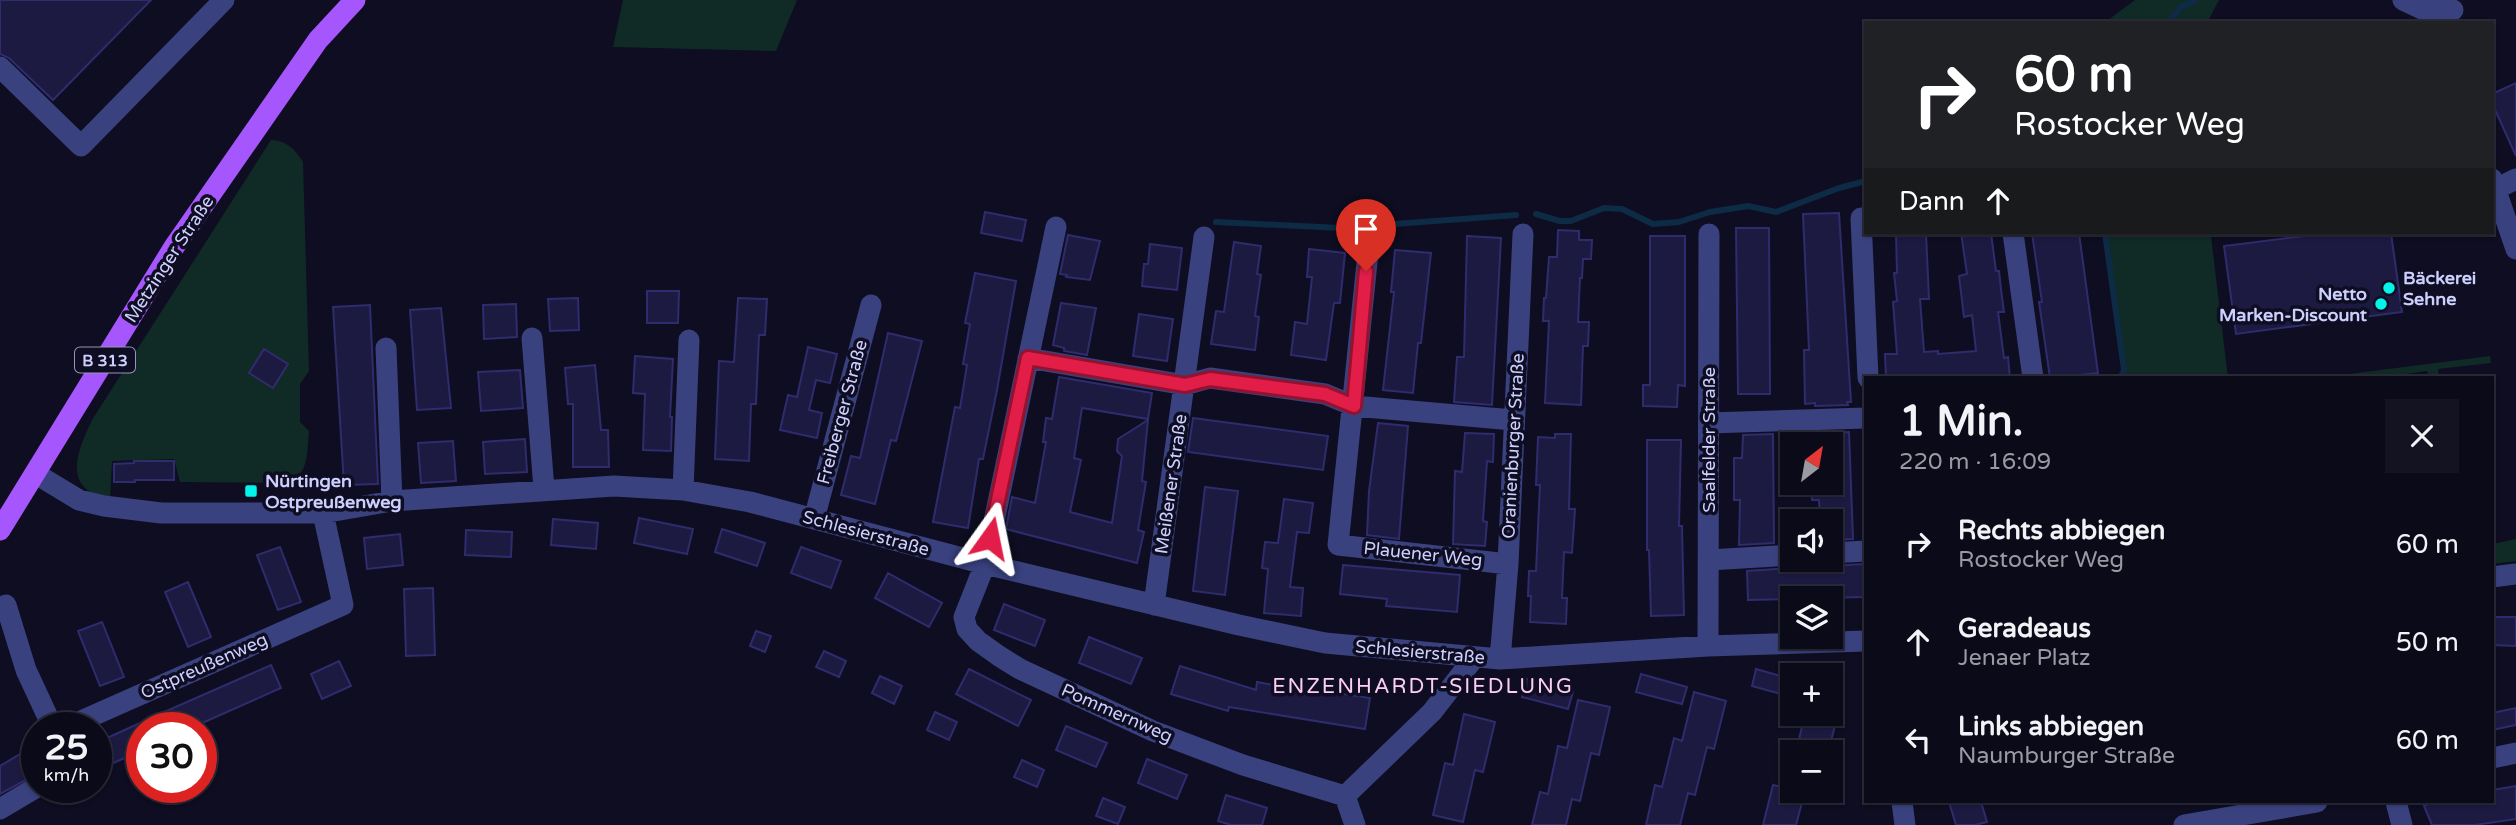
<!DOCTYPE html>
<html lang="de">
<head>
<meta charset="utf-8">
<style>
	body { margin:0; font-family:"Varela Round",sans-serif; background:#131322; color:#f1f3f6; height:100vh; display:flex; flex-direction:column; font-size:26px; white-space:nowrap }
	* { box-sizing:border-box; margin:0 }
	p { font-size:23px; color:#999aa2 }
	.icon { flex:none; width:38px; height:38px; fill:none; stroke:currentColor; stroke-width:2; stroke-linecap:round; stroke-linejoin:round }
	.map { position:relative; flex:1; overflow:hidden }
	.drawer { position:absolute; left:1864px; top:376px; width:630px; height:427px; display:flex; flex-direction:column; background:#0a0a19; border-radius:0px; box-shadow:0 2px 5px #0004,0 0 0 2px #2a2b38 }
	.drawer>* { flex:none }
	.hud { position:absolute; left:1864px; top:21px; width:630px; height:214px; border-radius:0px; box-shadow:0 2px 5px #0004,0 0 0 2px #2a2b38; background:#202124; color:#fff; overflow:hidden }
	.needle { width:46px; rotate:31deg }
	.controls { position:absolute; left:1780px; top:432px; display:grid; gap:14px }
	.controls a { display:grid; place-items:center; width:63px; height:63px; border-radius:0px; background:#0a0a19; box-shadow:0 2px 5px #0004,0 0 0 2px #2a2b38; font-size:35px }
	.speed { position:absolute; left:21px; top:712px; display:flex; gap:14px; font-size:35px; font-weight:700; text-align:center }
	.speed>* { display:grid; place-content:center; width:91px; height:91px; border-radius:50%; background:#0a0a19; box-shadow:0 2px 5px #0004,0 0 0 2px #2a2b38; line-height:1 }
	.speed small { font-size:18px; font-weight:400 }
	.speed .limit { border:10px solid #d22; background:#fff; color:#111 }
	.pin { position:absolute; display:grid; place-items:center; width:60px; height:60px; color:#fff; margin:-72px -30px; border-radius:50% 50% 50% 0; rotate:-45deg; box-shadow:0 0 7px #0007 }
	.pin .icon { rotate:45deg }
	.me { position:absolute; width:77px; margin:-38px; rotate:12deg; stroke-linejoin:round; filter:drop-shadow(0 0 5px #0008) }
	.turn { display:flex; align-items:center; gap:24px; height:147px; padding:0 35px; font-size:32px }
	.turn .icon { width:91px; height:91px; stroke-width:2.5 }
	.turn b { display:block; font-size:49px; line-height:60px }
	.then { display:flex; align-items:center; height:66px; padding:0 35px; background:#0003; gap:14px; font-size:26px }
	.round { display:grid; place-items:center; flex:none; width:74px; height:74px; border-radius:0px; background:#131322 }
	.overview { display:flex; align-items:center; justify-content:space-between; height:119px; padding:0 35px }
	h1 { font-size:42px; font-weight:700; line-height:52px }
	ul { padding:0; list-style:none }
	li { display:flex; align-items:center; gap:21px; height:98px; padding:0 35px }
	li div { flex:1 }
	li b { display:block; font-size:26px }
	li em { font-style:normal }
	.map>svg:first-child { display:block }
</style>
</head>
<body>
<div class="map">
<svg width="2516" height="825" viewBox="0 0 2516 825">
	<rect width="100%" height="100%" fill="#0e0d21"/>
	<path fill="#102a26" d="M623,0H797L776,51L613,47Z
		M2135,0H2219L2207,23H2104Z
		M271,140C286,140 296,150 303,162L309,371L300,384V422L309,431C307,450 309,472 291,483L180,482L174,459L112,461L110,501C104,498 96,496 90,492C64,475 83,440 92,420Z
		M2104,233H2216V235L2211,236L2228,378H2118L2123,370Z
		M2490,356L2491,363L2438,369L2439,378H2429L2427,371L2379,378H2318Z
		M2516,539V561L2492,564V544Z"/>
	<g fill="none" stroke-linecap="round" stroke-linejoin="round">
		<path stroke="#0d2b45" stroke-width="6" d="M2168,23L2181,7L2196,0
			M1536,214L1560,221H1571L1604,208L1622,209L1653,224L1679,222L1710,212L1748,206L1776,212L1839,188L1866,181
			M1216,222L1340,228L1516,215
			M2105,233L2124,370L2120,378"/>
	</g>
	<path fill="#1c1a41" stroke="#2f2c6d" stroke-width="2" d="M0,0H151L53,100L9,58L0,54Z
		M2516,83V156L2492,103V94Z
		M985,212L1026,220L1022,241L981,233Z
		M1839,213L1851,402H1847L1848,405L1815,406V403L1805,404L1804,350H1809L1803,214Z
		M1736,228H1769L1770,394H1738Z
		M1558,230L1579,231V240H1592L1591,259H1583L1582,278H1580L1578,322H1589L1588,346H1583L1581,405L1545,403L1549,321H1543L1544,298H1546L1549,257H1557Z
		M1896,233H1926L1929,299H1920L1924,352L1938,351V354L1976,351L1972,315L1964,317L1959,276L1967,274L1961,233H1991L1996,271H1999L2001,289L2004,312H1998L2004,358L2008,357L2010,378H1886L1885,354H1897L1893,302L1897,301L1894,273H1897Z
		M2032,233H2079L2098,373L2050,378L2039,302H2042Z
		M2329,233H2391L2402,312L2236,334L2224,246Z
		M1068,235L1100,241L1090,280L1066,277L1067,275L1060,274Z
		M1467,236L1501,238L1492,405L1454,402L1457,357H1464Z
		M1650,236H1685V386L1678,385L1677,407L1643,406V385H1650Z
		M1234,242L1261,246L1257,274L1261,275L1255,316L1259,317L1255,350L1211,344L1216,311L1224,312Z
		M1150,244L1182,248L1177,290L1142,286L1144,264H1148Z
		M1309,249L1345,253L1340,303H1334L1326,360L1291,355L1295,322L1307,324L1312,277H1307Z
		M1395,250L1431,253L1421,343H1418L1413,393L1383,390L1394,292H1391Z
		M975,273L1016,281L997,390L983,459H979L968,528L933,522L955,407L960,408L967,365L963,364L970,324L965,323Z
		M647,291H679L678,323H647Z
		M578,298L579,330L550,331L548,299Z
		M738,298L767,299L765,335H759L756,404H751L749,461L715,459L719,361L734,362Z
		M1061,303L1096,308L1087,355L1064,351V348L1053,345Z
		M516,304L517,337L484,339L483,305Z
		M370,305L378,484L344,485L333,307Z
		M441,308L451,408L417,410L410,310Z
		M1139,314L1173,319L1167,361L1133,356Z
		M888,333L922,341L896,441L891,440L875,504L841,495L851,456L860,458Z
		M808,347L837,354L830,383L816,380L809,410L822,413L817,438L780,430L788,395L797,397Z
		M264,349L288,364L273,388L249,373Z
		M635,356L673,359L670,417H672L671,451L643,450L645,394L633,393Z
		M595,365L601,430H608L609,467H573V404H568L565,368Z
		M520,370L523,408L481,411L478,372Z
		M1059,377L1152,393L1148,419L1082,408L1074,458L1081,460L1070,512L1112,523L1122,456L1117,451L1118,439L1148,420L1142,481L1146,482L1138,530L1144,532L1137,563L1006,529L1012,497L1035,503L1046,442H1043L1046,418L1052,419Z
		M1193,418L1328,436L1323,470L1188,452Z
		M1378,423L1408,426L1399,539L1367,535L1369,491Z
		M1849,432L1853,539L1830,540V522H1820L1819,500H1812L1811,483H1830V444H1817V433Z
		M1465,433L1494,434L1493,462L1487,461L1483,521L1487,522L1485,546L1453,544L1455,471L1462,472Z
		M1555,434H1571L1569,509H1575L1572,553L1564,552L1562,598H1567L1566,624L1530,622L1531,596H1528L1529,571H1536L1540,485H1536L1538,437L1555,438Z
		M1773,434L1774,543L1739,545L1740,500H1734V458H1742L1743,435Z
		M525,439L527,472L485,474L483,442Z
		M1647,440H1681L1679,526H1682L1684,615L1651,616L1649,550H1647Z
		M453,441L456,481L421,483L418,443Z
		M134,461H174V480H135V482H114V464L134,463Z
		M1205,487L1238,491L1225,595L1193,591Z
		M1284,499L1313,503L1309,533L1297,532L1290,587L1303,588L1301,616L1264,613L1268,569L1262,568L1265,542L1278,543Z
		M639,518L693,529L687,554L634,543Z
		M553,519L598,523L596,549L551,545Z
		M722,529L765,543L757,566L715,552Z
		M466,530L512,532L511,557L465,555Z
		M400,534L403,565L367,569L364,538Z
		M280,547L301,602L278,610L257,555Z
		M801,547L841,561L831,588L791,573Z
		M1819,560L1830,566L1863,564L1864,597L1748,600L1747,571L1793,568L1803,561Z
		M1343,565L1460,575L1457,612L1386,606L1387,599L1340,594Z
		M888,573L942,603L929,627L875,598Z
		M188,582L211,637L188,647L165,592Z
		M433,588L435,655L406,656L404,589Z
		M1004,604L1045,620L1035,646L994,630Z
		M2492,617H2516V646L2492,645Z
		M102,622L124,677L100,686L78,631Z
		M756,631L771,636L765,652L750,646Z
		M1089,637L1142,658L1131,684L1079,663Z
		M824,651L846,661L839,677L816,667Z
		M339,661L351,686L322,699L311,674Z
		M271,665L281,688L191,728H171L164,712Z
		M1180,666L1256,690L1257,682L1323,694V691L1370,698L1365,729L1229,707L1228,711L1171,694Z
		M969,669L1031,700L1018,726L956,694Z
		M1756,669L1792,679V697L1752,686Z
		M1641,674L1687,687L1682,704L1636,692Z
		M880,676L902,686L894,704L872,693Z
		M1527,679L1573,692L1568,709L1522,697Z
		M1694,692L1726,701L1714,749L1707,747L1695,795L1688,793L1680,825H1646L1655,785L1662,787L1674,738L1682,741Z
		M1578,700L1610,707L1599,755L1591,753L1580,801L1572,799L1566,825H1532L1540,792L1548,794L1558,746L1567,748Z
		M2516,708V725L2492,730V713Z
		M935,712L957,722L949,740L927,730Z
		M1464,714L1495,722L1483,772L1475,770L1463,822L1433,815L1445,763L1453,765Z
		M1805,714H1838L1830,745L1823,744L1821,752H1796Z
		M142,722V750L96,771V743Z
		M1066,726L1107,743L1096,767L1056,750Z
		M37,744V774L0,794V766Z
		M1147,759L1187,775L1177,799L1138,783Z
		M1022,760L1044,770L1037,787L1014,777Z
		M1773,785L1792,789V791H1805L1796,825H1763Z
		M2516,786V819L2475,825H2432L2424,806L2433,802H2492V790Z
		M1226,795L1267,808L1262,825H1231L1218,821Z
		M1103,798L1125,807L1118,824L1096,816Z
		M1949,802H1981L1987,822L1975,825H1956Z"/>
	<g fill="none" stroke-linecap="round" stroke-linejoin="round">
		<path stroke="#39417f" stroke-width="21" d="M2403,0L2424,10H2453
			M0,67L81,146L224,0
			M2492,179L2516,249
			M2492,191L2516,179
			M1861,218L1868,378
			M1056,227L985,564L964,617L967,629L978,641L999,656L1020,669L1153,731L1243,765L1345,796
			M2013,233L2033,378
			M1369,243L1338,545L1508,564
			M532,338L544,489
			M386,348L392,501
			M1028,358L1185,385L1210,378L1325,394L1354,406L1513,420
			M1709,423L1866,418
			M36,474L79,500L104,506L161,513H323L392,501L614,486L683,490L750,502L985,564L1239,625L1325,643L1500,659L1708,646L1866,641
			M683,490L689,340
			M814,519L871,305
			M1830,553L1866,551
			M1709,560L1792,555
			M2492,577L2516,574
			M6,605L26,670L53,728
			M1154,605L1204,237
			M1708,646L1709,234
			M1500,659L1508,564L1523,234
			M65,728L343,605L323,513
			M2492,758L2516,753
			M1902,802L1905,825
			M2396,802L2402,825
			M0,809L37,787
			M1355,825L1345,796L1432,712L1474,658
			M2184,825L2317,802"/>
		<path stroke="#a656fd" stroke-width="21" d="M0,530L174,247L318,40L355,0"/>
	</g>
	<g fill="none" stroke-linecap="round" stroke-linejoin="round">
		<defs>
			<path id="route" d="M990,538L1028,358L1185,385L1210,379L1325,394L1354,406L1366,271"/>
		</defs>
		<use href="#route" stroke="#92132f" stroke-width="18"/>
		<use href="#route" stroke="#e11d48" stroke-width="12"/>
	</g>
	<g fill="#03f4e9" stroke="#0e0d21" stroke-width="2.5">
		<circle cx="2389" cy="288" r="7"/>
		<circle cx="2381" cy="304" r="7"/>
		<rect x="244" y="484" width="14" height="14" rx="3.5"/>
	</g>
	<g text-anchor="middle" stroke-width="7" stroke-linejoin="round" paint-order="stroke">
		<rect fill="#0e0d21" stroke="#9495bc" stroke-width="2" x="75" y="347.5" width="60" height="25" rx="5"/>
		<g font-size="16" font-weight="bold" fill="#cdcffe">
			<text x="105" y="366">B 313</text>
		</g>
		<g font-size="18" fill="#cdcffe" stroke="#0e0d21">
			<text transform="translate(169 259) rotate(-57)" y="6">Metzinger Straße</text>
			<text transform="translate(842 412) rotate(-75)" y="6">Freiberger Straße</text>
			<text transform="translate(1709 440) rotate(-90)" y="6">Saalfelder Straße</text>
			<text transform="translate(1513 446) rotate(-87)" y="6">Oranienburger Straße</text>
			<text transform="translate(1171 484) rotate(-82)" y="6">Meißener Straße</text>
			<text transform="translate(866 533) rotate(15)" y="6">Schlesierstraße</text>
			<text transform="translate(1423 554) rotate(6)" y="6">Plauener Weg</text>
			<text transform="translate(1420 652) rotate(5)" y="6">Schlesierstraße</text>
			<text transform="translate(204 666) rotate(-24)" y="6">Ostpreußenweg</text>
			<text transform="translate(1117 713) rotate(24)" y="6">Pommernweg</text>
		</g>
		<g font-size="18" font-weight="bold" fill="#cdcffe" stroke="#0e0d21" text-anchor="start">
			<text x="2403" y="284">Bäckerei<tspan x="2403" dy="21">Sehne</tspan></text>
			<text x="2367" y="300" text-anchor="end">Netto<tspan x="2367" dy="21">Marken-Discount</tspan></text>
			<text x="265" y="487">Nürtingen<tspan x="265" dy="21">Ostpreußenweg</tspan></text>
		</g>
		<g font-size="21" letter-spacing="2" fill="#fecff4" stroke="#0e0d21">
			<text x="1423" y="693">ENZENHARDT-SIEDLUNG</text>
		</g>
	</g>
</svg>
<div class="controls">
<a><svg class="needle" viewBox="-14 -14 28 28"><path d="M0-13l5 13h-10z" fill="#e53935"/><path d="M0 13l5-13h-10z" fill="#999aa2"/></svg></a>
<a><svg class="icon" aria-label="sound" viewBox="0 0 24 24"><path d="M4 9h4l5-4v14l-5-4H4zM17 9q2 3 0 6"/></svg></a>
<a><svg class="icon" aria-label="layers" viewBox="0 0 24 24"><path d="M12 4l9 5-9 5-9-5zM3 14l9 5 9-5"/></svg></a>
<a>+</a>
<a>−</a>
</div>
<div class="speed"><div>25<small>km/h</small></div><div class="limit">30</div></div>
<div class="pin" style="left:1366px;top:271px;background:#d93025"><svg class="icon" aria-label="arrive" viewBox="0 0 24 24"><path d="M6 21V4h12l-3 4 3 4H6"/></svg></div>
<svg class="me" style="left:990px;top:538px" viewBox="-20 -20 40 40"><path d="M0-17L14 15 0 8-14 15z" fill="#e11d48" stroke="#fff" stroke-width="4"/></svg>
<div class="hud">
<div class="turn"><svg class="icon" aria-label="right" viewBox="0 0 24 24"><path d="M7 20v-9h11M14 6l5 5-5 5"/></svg><div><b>60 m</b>Rostocker Weg</div></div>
<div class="then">Dann<svg class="icon" aria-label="ahead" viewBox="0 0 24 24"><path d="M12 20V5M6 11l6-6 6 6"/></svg></div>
</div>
<section class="drawer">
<div class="overview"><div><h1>1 Min.</h1><p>220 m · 16:09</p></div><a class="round"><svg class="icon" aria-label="close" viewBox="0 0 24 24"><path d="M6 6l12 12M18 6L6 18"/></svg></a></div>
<ul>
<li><svg class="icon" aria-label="right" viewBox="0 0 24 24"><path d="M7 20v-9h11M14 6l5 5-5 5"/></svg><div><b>Rechts abbiegen</b><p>Rostocker Weg</p></div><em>60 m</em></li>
<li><svg class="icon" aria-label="ahead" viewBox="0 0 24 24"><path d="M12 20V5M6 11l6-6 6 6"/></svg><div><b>Geradeaus</b><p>Jenaer Platz</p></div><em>50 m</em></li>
<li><svg class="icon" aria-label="left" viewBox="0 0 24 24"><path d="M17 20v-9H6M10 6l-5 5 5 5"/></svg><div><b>Links abbiegen</b><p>Naumburger Straße</p></div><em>60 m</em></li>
</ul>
</section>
</div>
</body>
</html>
